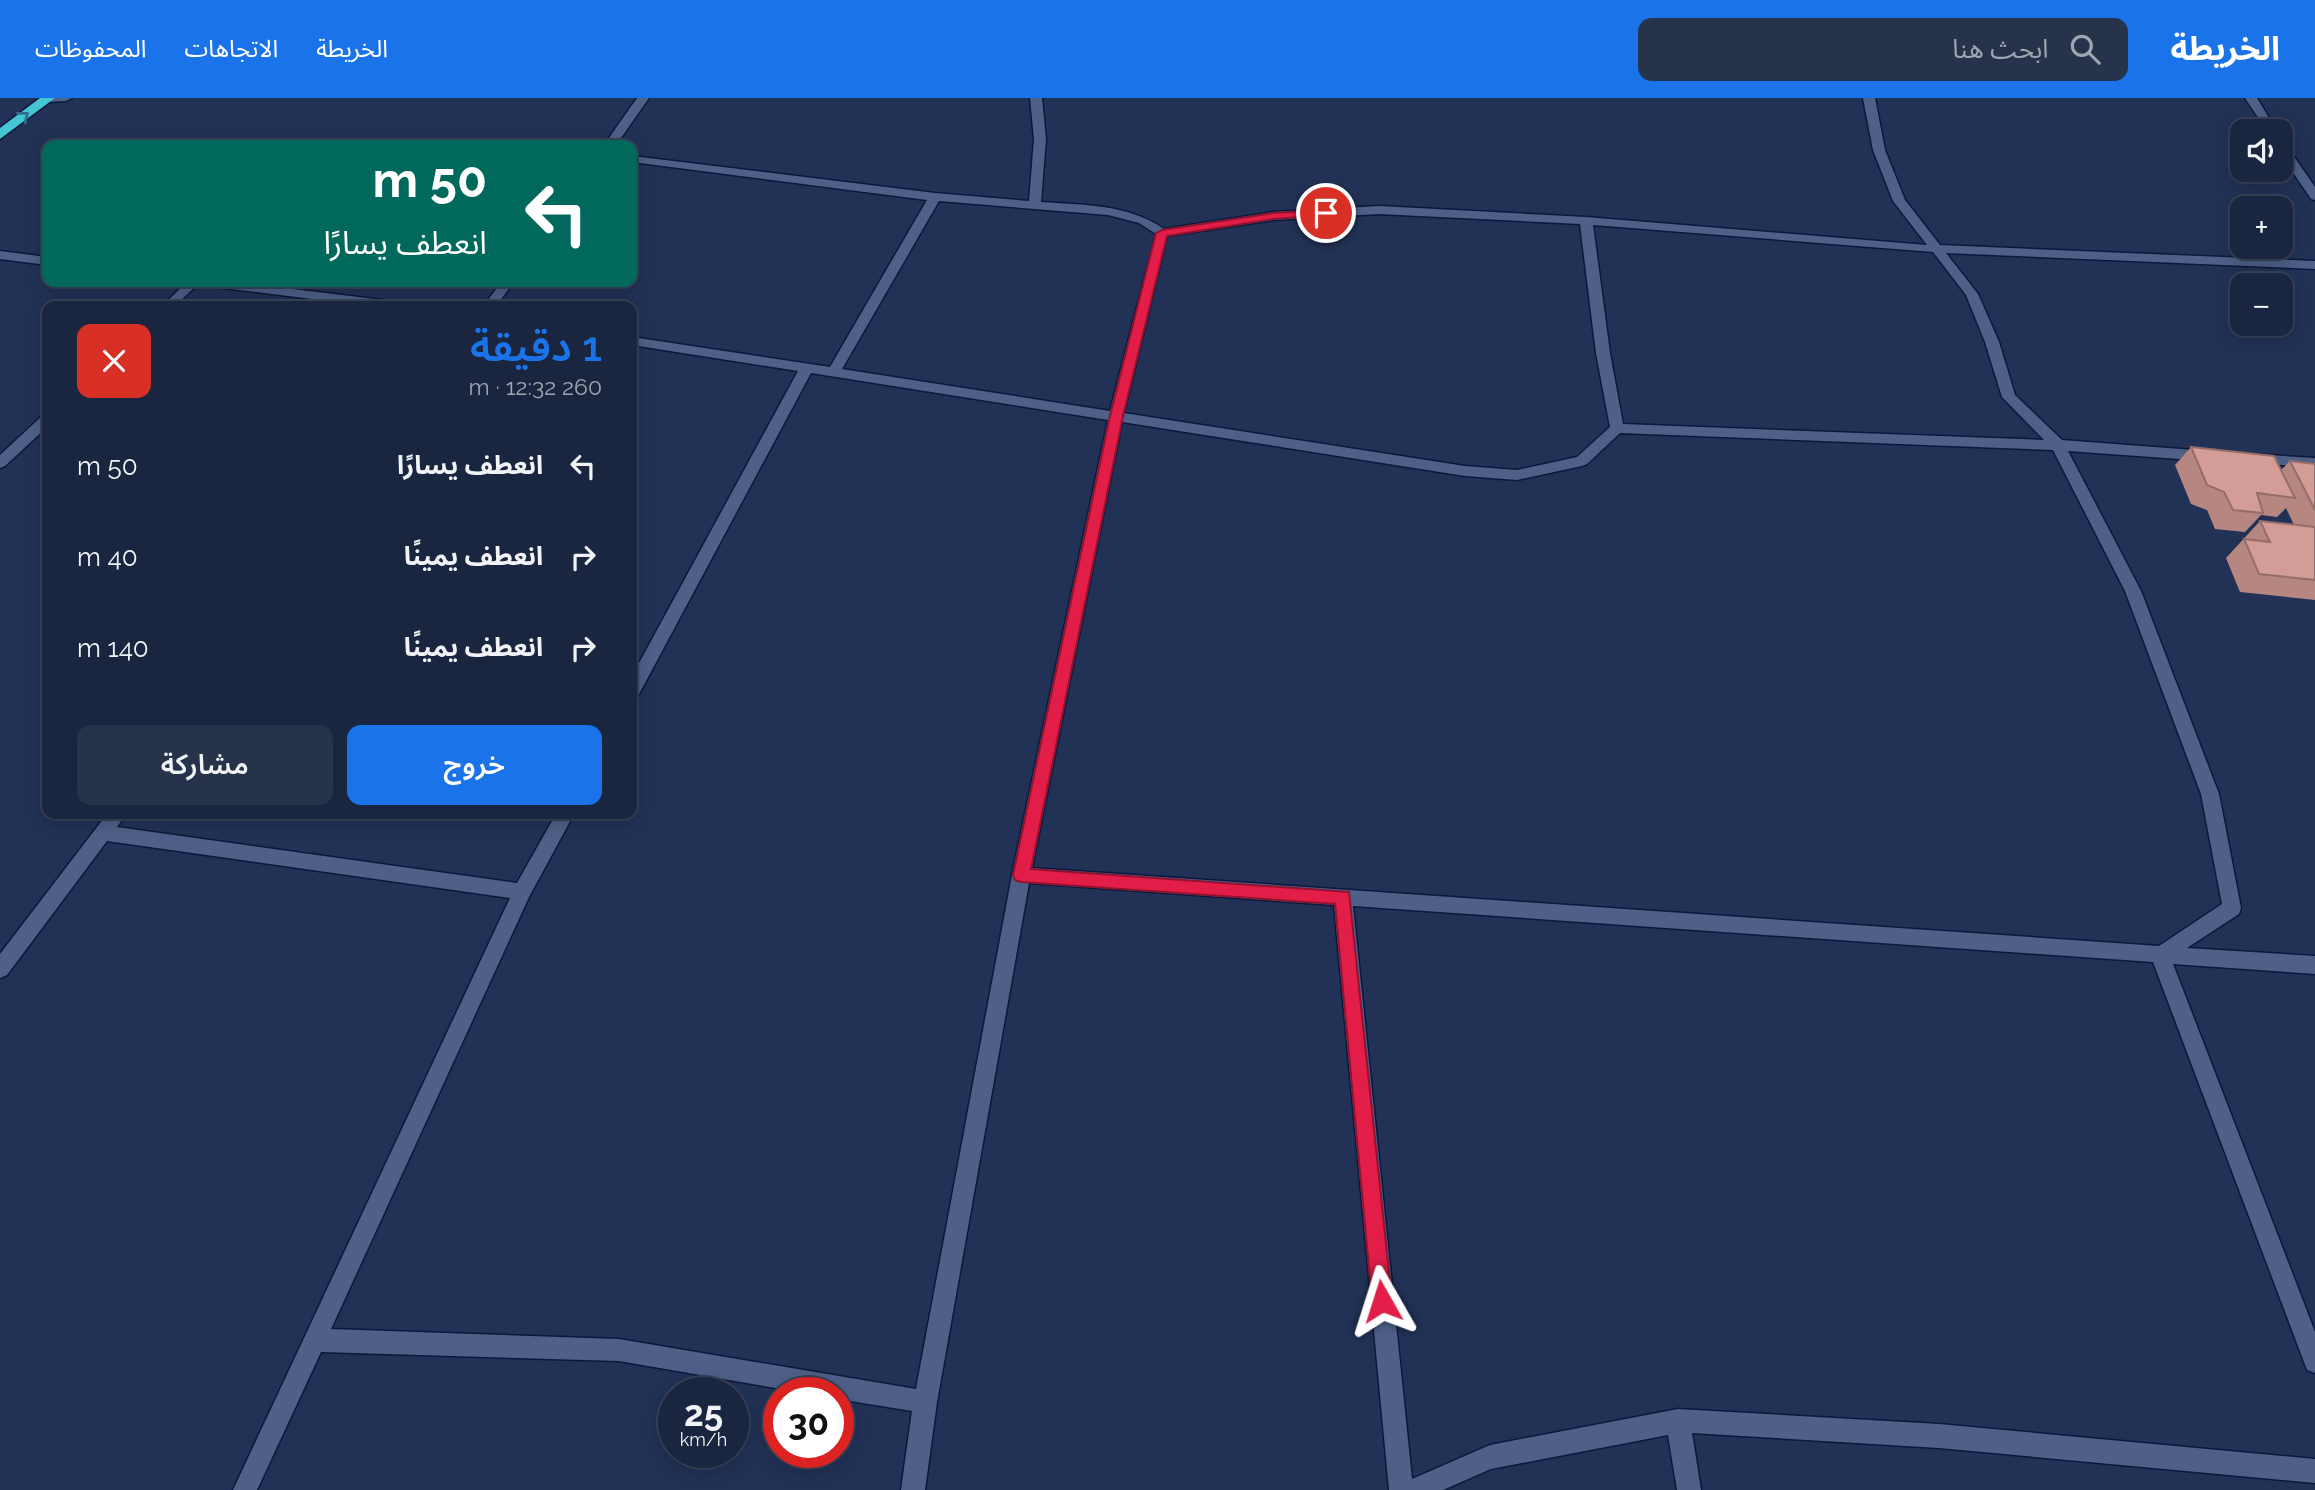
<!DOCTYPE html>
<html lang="ar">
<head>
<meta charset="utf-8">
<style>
	body { margin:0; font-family:Raleway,"Noto Sans Arabic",sans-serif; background:#27324b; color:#f1f3f6; direction:rtl; height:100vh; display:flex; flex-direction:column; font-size:26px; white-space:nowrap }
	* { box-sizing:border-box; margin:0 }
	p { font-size:23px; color:#9fa5b1 }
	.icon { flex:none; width:38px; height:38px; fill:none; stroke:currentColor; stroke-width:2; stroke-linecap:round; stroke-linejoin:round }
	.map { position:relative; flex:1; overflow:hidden; direction:ltr }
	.side { position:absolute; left:42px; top:203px; width:595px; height:518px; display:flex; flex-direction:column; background:#1a2640; border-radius:14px; box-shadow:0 4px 18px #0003,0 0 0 2px #384359; direction:rtl }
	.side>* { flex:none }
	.banner { position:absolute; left:42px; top:42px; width:595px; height:147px; border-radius:14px; box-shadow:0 4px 18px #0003,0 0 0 2px #384359; direction:rtl; background:#00695c; color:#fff; overflow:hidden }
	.controls { position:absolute; left:2230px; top:21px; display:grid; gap:14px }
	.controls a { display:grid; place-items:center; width:63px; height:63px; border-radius:14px; background:#1a2640; box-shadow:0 4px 18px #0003,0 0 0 2px #384359; font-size:35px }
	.speed { position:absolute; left:658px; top:1279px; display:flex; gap:14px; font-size:35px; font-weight:700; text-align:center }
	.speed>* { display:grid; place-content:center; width:91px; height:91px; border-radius:50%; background:#1a2640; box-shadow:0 4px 18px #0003,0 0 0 2px #384359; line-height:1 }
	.speed small { font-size:18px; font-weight:400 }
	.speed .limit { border:10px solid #d22; background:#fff; color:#111 }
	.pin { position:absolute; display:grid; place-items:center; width:60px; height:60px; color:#fff; margin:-30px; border:4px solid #fff; border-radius:50%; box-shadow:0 2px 7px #0007 }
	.me { position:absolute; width:77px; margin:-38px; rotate:354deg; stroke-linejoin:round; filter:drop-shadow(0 0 5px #0008) }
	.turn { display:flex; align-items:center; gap:24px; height:147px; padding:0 35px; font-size:32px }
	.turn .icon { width:91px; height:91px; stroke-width:2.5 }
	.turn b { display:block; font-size:49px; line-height:60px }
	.round { display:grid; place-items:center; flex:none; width:74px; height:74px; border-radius:14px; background:#27324b }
	.head { display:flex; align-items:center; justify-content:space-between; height:119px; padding:0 35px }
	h1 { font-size:42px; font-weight:600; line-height:52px; color:#1a73e8 }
	.button { display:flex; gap:14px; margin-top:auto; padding:14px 35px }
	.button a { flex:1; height:80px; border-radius:14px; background:#1a73e8; color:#fff; font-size:28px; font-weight:600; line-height:80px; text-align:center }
	.button a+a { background:#27324b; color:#f1f3f6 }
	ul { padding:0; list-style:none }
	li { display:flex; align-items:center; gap:21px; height:91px; padding:0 35px }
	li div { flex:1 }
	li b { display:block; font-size:26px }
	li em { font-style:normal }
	header { display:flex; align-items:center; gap:42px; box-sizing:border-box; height:98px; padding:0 35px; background:#1a73e8; color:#fff }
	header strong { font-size:33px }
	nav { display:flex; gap:38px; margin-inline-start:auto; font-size:24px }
	.search { width:490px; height:63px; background:#27324b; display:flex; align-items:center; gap:18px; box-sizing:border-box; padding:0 24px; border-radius:14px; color:#9fa5b1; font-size:26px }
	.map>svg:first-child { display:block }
</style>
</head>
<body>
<header>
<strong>الخريطة</strong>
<div class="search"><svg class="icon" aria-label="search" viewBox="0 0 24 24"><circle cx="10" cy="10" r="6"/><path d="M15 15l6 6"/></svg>ابحث هنا</div>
<nav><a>الخريطة</a><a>الاتجاهات</a><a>المحفوظات</a></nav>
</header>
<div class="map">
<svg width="2315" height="1392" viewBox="0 0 2315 1392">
	<rect width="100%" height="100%" fill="#223256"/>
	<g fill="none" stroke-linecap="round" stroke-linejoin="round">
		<defs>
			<path id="street" d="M42,0H72L66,3L47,4Z
				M637,0H649L616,47H604Z
				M1030,0H1042L1046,41L1041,104C1083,107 1128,106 1164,131L1273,114L1379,108L1586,119L1927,147L1893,103L1873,52L1863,0H1875L1885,52L1905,102L1940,147L2315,163V171L1946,155L1978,196L1999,244L2015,297L2062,342L2207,353L2214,358L2207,363L2068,353L2141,493L2219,696L2241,810L2239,816L2187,850L2315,858V876L2173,866L2315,1234V1275L2307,1272L2304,1264L2153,864L1353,808L1412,1381L1490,1347L1678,1311L1939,1326L2315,1361V1385L1939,1350L1692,1335L1701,1392H1677L1668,1337L1491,1371L1443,1392H1389L1334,807L1029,785L937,1304L925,1392H901L912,1313L838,1301V1295H804L619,1263L321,1254L257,1392H233L510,800L107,743L7,877L0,880V856L107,716H126L117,729L517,785L556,716H574L529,799L331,1231L619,1241L916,1291L1012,777L1108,322L811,275L638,598L632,599V578L798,273L632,247V239L830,269L927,102L632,64V58L935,95L1029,103L1034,41ZM939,103L1108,117L1139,125L1156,136L1110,313L842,271ZM1379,116L1580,126L1596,255L1610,329L1577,359L1517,372L1465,368L1124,315L1167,138L1273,122ZM1593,127L1933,154L1966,197L1985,244L2002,299L2044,342L1623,326L1610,255ZM1122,324L1465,378L1517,382L1582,368L1587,366L1620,335L2053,352L2125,493L2201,696L2222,806L2159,848L1032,770Z
				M2245,0H2257L2277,33H2267Z
				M2280,43L2284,44L2315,89V102L2311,101L2280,55Z
				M0,153L47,159V167L0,161Z
				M187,184H200L175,208H162Z
				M201,184H236L399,204L405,208H369L207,188Z
				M502,184H514L496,208H483Z
				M47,316V329L5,368L0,370V357L42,318Z
				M2252,356L2315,360V370L2247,364L2245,361Z"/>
			<path id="highway" d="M40,0H55L0,41V30Z"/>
		</defs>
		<use href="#street" stroke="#0b183a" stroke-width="3"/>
		<use href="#highway" stroke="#0b183a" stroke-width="3"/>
		<use href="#street" fill="#4e6088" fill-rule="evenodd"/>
		<use href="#highway" fill="#43c5d3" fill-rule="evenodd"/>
	</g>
	<path fill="#b68681" d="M2191,349L2281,372L2290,363L2315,366V502L2240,494L2226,460L2260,423L2294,427L2286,410L2277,419L2261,417L2245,434L2215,431L2207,412L2191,406L2175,367Z"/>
	<path fill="#d49c96" stroke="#946d69" stroke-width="2" d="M2191,349L2274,358L2295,400L2257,395L2263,415L2233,412L2224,394L2207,387Z
		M2290,363L2315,366V412Z
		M2260,423L2315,429V482L2259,476L2244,441L2270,444Z"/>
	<defs><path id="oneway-chevron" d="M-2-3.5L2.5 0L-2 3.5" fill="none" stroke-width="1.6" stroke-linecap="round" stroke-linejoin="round" transform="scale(1.75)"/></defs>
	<use stroke="#2f6d88" href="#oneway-chevron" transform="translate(24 18) rotate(-38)"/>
	<path fill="#e11d48" stroke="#92132f" stroke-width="2" d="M1326,112L1332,115L1330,117L1273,121L1167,138L1123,318L1031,771L1349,794L1392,1203L1389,1211L1382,1214L1375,1211L1372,1203L1335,806L1021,784L1015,782L1013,777L1110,318L1156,135L1162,132L1273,115Z"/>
</svg>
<div class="controls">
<a><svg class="icon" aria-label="sound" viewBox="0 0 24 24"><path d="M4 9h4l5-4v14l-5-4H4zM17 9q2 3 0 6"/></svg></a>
<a>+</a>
<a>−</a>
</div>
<div class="speed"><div>25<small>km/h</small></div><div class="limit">30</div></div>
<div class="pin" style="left:1326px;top:115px;background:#d93025"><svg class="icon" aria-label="arrive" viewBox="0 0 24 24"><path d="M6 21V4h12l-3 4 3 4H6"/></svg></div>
<svg class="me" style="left:1382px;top:1203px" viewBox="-20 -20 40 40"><path d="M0-17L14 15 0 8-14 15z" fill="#e11d48" stroke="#fff" stroke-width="4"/></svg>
<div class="banner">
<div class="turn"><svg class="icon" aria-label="left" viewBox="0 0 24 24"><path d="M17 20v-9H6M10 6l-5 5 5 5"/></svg><div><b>50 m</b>انعطف يسارًا</div></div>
</div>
<section class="side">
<div class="head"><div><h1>1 دقيقة</h1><p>260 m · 12:32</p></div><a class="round" style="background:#d93025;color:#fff"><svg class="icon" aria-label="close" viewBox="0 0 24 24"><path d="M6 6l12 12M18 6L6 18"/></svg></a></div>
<ul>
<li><svg class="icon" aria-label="left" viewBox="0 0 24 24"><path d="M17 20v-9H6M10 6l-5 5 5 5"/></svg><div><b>انعطف يسارًا</b></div><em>50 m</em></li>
<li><svg class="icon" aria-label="right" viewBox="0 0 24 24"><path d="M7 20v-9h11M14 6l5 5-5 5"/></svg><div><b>انعطف يمينًا</b></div><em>40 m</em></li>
<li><svg class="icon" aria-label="right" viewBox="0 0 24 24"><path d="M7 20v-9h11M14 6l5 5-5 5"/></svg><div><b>انعطف يمينًا</b></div><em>140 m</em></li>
</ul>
<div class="button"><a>خروج</a><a>مشاركة</a></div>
</section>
</div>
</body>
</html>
